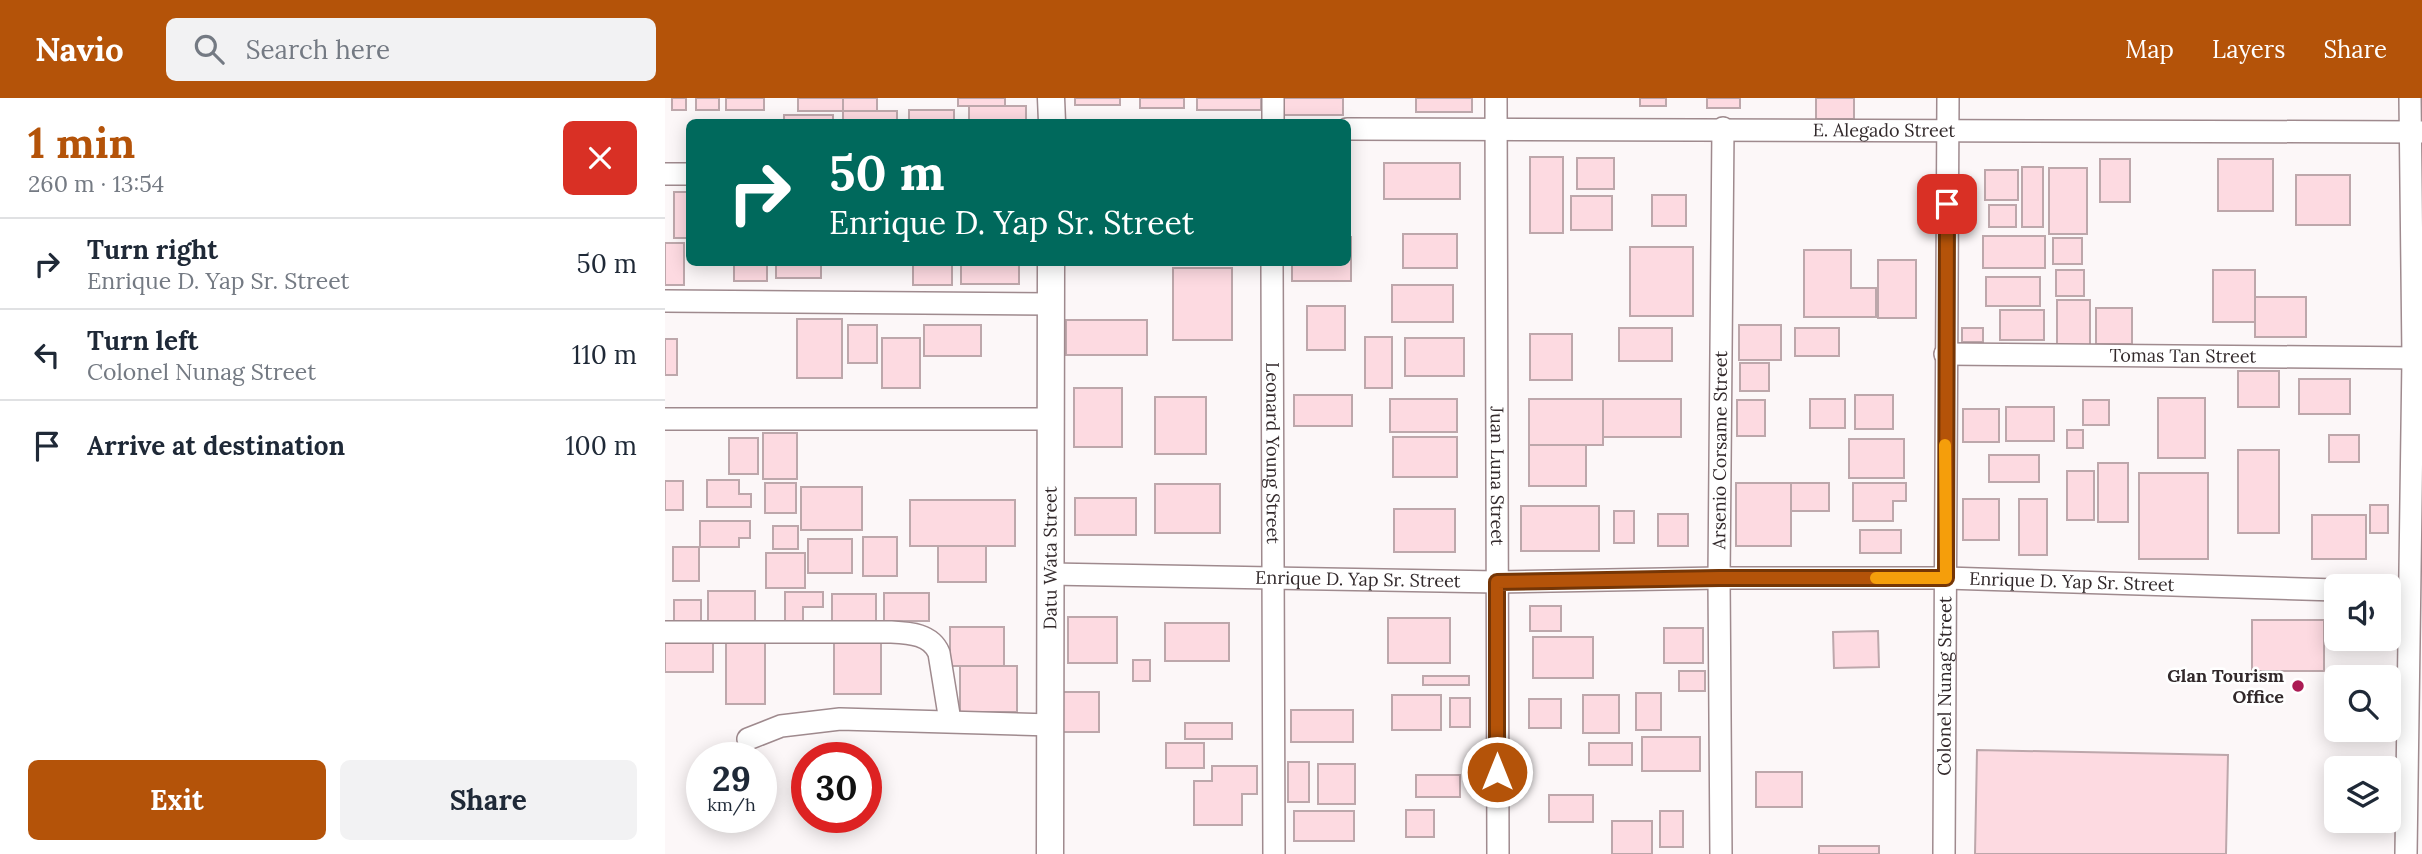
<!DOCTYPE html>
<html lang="en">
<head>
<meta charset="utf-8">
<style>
	body { margin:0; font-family:Lora,serif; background:#f2f2f3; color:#1f2937; height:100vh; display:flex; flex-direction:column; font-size:26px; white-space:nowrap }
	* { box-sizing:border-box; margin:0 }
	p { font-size:23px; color:#747a83 }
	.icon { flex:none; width:38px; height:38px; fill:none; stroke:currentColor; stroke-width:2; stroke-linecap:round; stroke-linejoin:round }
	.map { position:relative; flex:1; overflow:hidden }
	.details { display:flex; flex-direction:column; background:#fff; width:665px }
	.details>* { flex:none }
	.hud { position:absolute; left:21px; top:21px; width:665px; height:147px; border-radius:10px; box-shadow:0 4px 18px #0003; background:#00695c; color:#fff; overflow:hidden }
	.controls { position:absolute; left:1659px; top:476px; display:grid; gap:14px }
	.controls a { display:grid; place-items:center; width:77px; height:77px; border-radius:10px; background:#fff; box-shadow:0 4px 18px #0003; font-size:35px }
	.speed { position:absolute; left:21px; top:644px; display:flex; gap:14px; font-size:35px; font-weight:700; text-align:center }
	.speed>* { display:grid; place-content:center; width:91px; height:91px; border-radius:50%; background:#fff; box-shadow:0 4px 18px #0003; line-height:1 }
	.speed small { font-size:18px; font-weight:400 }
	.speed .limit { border:10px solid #d22; background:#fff; color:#111 }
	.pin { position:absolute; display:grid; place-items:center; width:60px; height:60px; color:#fff; margin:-30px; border-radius:14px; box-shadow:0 4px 10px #0006 }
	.me { position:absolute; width:77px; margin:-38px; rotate:0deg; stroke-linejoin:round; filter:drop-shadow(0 0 5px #0008) }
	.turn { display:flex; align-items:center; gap:24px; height:147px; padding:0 28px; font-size:32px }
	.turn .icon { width:91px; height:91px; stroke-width:2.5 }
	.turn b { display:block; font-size:49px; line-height:60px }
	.round { display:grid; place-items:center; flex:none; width:74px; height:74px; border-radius:10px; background:#f2f2f3 }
	.head { display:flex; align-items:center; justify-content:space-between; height:119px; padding:0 28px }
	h1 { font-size:42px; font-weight:700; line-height:52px; color:#b45309 }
	.action { display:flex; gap:14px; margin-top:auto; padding:14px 28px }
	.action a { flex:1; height:80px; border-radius:10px; background:#b45309; color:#fff; font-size:28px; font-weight:700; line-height:80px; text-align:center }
	.action a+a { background:#f2f2f3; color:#1f2937 }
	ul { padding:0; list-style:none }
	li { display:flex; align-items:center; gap:21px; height:91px; padding:0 28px; border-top:2px solid #e0e1e3 }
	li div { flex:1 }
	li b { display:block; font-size:26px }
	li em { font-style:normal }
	header { display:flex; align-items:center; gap:42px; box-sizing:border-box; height:98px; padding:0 35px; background:#b45309; color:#fff }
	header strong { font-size:33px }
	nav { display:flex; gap:38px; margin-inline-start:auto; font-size:24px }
	.search { width:490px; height:63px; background:#f2f2f3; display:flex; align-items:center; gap:18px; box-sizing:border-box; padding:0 24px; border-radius:10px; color:#747a83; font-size:26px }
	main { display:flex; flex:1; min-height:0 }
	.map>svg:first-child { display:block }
</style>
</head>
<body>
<header>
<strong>Navio</strong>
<div class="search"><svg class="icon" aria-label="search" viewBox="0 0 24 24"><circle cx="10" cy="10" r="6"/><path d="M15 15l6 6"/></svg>Search here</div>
<nav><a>Map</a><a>Layers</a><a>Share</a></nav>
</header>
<main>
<section class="details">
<div class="head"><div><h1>1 min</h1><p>260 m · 13:54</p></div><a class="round" style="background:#d93025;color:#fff"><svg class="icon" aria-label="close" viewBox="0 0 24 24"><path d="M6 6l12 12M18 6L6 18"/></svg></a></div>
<ul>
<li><svg class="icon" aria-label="right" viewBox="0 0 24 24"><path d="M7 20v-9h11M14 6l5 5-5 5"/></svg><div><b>Turn right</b><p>Enrique D. Yap Sr. Street</p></div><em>50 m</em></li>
<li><svg class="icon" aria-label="left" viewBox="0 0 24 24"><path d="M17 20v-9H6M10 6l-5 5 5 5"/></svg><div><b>Turn left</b><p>Colonel Nunag Street</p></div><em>110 m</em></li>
<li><svg class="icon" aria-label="arrive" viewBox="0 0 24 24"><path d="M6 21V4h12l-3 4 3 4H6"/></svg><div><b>Arrive at destination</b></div><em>100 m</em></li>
</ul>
<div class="action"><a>Exit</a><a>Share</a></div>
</section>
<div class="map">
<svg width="1757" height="756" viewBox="0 0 1757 756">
	<rect width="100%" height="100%" fill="#fcf7f8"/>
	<path fill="#fddae1" stroke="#bda7ab" stroke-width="2" d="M7,0H21V12H7Z
		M31,0H54V12H31Z
		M61,0H99V12H61Z
		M133,0H178V13H133Z
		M178,0H212V13H178Z
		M293,0H340V8H293Z
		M410,0H455V7H410Z
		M475,0H519V10H475Z
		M532,0H596V12H532Z
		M618,0H678V17H618Z
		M751,0H807V14H751Z
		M975,0H1001V8H975Z
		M1042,0H1075V10H1042Z
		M1151,0H1189V21H1151Z
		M304,8H361V24H304Z
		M244,12H289V24H244Z
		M178,13H232V24H178Z
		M119,17H168V24H119Z
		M865,59H898V135H865Z
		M912,60H949V91H912Z
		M1435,61H1465V104H1435Z
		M1553,61H1608V113H1553Z
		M719,65H795V101H719Z
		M1357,69H1378V129H1357Z
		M1384,70H1422V136H1384Z
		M1320,72H1353V102H1320Z
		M1631,77H1685V127H1631Z
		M9,94H24V140H9Z
		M987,97H1021V128H987Z
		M906,98H947V132H906Z
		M1324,107H1351V129H1324Z
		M738,136H792V170H738Z
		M1318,138H1380V170H1318Z
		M682,139H686V183H627V164H682Z
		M1388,140H1417V166H1388Z
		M0,145H19V187H0Z
		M965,149H1028V218H965Z
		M1139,152H1186V190H1211V219H1139Z
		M1213,162H1251V220H1213Z
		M69,164H102V183H69Z
		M111,164H156V180H111Z
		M248,164H287V187H248Z
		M296,164H354V186H296Z
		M508,170H567V242H508Z
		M1391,172H1419V198H1391Z
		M1548,172H1590V224H1548Z
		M1321,179H1375V208H1321Z
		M727,187H788V224H727Z
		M1590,199H1641V239H1590Z
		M1392,202H1425V248H1392Z
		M642,208H680V252H642Z
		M1431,210H1467V246H1431Z
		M1335,212H1379V242H1335Z
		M132,221H177V280H132Z
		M401,222H482V257H401Z
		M183,227H212V265H183Z
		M259,227H316V258H259Z
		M1074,227H1116V262H1074Z
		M954,230H1007V263H954Z
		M1130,230H1174V258H1130Z
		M1297,230H1318V244H1297Z
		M865,236H907V282H865Z
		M700,239H727V290H700Z
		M217,240H255V290H217Z
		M740,240H799V278H740Z
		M0,241H12V277H0Z
		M1075,265H1104V293H1075Z
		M1573,273H1614V309H1573Z
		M1634,281H1685V316H1634Z
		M409,290H457V349H409Z
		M629,297H687V328H629Z
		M1190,297H1228V331H1190Z
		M490,299H541V356H490Z
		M1493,300H1540V360H1493Z
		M725,301H792V334H725Z
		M864,301H938V347H864Z
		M938,301H1016V339H938Z
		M1145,301H1180V330H1145Z
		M1072,302H1100V338H1072Z
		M1418,302H1444V327H1418Z
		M1341,309H1389V343H1341Z
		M1298,311H1334V344H1298Z
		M1402,332H1418V350H1402Z
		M98,335H132V381H98Z
		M1664,337H1694V364H1664Z
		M728,339H792V379H728Z
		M64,340H93V376H64Z
		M1184,341H1239V380H1184Z
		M864,347H921V388H864Z
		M1573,352H1614V435H1573Z
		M1324,357H1374V384H1324Z
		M1433,365H1463V424H1433Z
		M1402,373H1429V422H1402Z
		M1474,375H1543V461H1474Z
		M42,382H74V396H86V409H42Z
		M0,383H18V412H0Z
		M100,385H131V415H100Z
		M1071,385H1126V448H1071Z
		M1126,385H1164V413H1126Z
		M1188,385H1241V403H1228V423H1188Z
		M490,386H555V435H490Z
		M136,389H197V432H136Z
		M410,400H471V437H410Z
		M1298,401H1334V442H1298Z
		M1354,401H1382V457H1354Z
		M245,402H350V448H245Z
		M1705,407H1723V435H1705Z
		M856,408H934V453H856Z
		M729,411H790V454H729Z
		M949,413H969V445H949Z
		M993,416H1023V448H993Z
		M1647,417H1701V461H1647Z
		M35,423H85V440H74V449H35Z
		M108,428H133V451H108Z
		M1195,432H1236V455H1195Z
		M198,439H232V478H198Z
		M143,441H187V475H143Z
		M273,448H321V484H273Z
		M8,449H34V483H8Z
		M101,455H140V490H101Z
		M43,493H90V527H43Z
		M120,494H158V509H138V523H120Z
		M219,495H264V523H219Z
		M167,496H211V527H167Z
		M9,502H36V530H9Z
		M865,508H896V533H865Z
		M403,519H452V565H403Z
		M723,520H785V565H723Z
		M1587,522H1659V573H1587Z
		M500,525H564V563H500Z
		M285,529H339V568H285Z
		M999,530H1038V565H999Z
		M1213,533L1214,569L1169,570L1168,534Z
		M868,539H928V580H868Z
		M61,540H100V606H61Z
		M169,541H216V596H169Z
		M0,544H48V574H0Z
		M468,562H485V583H468Z
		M295,568H352V614H295Z
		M1014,573H1040V593H1014Z
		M758,578H804V587H758Z
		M396,594H434V634H396Z
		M971,595H996V632H971Z
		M727,597H776V632H727Z
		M918,597H954V635H918Z
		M785,600H805V629H785Z
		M864,601H896V630H864Z
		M626,612H688V644H626Z
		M520,625H567V641H520Z
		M977,639H1035V673H977Z
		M501,645H539V670H501Z
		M924,645H967V667H924Z
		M1312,652L1563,657L1561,756H1310Z
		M623,664H644V704H623Z
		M653,666H690V706H653Z
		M547,668H592V696H577V727H529V683H547Z
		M1091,674H1137V709H1091Z
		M751,677H795V699H751Z
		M884,697H928V724H884Z
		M741,712H769V739H741Z
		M629,713H689V743H629Z
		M995,713H1018V749H995Z
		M947,723H987V756H947Z
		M1154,748H1214V756H1154Z"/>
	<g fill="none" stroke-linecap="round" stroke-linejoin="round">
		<defs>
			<g id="minor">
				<path id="s1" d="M831,0L833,756"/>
				<path d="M608,24V0"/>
				<path id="s2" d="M682,31L1757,34"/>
				<path d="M0,76H24"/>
				<path id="s3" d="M607,164L609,756"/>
				<path d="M0,203L385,206"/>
				<path id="s4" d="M1280,256L1757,260"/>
				<path d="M0,321H384"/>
				<path id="s5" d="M385,476L832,484L1054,480H1281L1671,492"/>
				<path d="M0,534H226C245,535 266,536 274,555L285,623"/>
				<path d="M83,641L116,628L175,621L386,627"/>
				<path id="s6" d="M1056,756L1054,480L1058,30"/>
				<path id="s7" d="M1279,756L1283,0"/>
				<path d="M1741,756L1748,260L1745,0"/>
			</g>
			<g id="tertiary">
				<path d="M386,0L387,24"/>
				<path id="s8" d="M385,756L386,164"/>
			</g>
		</defs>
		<use href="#minor" stroke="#9f8a8e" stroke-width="24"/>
		<use href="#tertiary" stroke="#9f8a8e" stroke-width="29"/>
		<use href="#minor" stroke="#fff" stroke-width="21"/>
		<use href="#tertiary" stroke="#fff" stroke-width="26"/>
	</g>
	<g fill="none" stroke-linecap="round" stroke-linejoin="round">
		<defs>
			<path id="route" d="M832,674V484L1054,480H1281L1282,106"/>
		</defs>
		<use href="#route" stroke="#753606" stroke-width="18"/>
		<use href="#route" stroke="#b45309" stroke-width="12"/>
		<path stroke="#f59e0b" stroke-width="12" d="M1211,480H1281L1280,347"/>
	</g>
	<circle fill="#ab1b54" stroke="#fff" stroke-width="2.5" cx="1633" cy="588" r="7"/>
	<g text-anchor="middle" stroke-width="5" stroke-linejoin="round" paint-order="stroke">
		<g font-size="18" fill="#32292b" stroke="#fff">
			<text dy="6" stroke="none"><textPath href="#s2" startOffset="537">E. Alegado Street</textPath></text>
			<text dy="6" stroke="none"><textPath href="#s4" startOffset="238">Tomas Tan Street</textPath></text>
			<text dy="6" stroke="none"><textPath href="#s6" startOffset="404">Arsenio Corsame Street</textPath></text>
			<text dy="6" stroke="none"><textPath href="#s3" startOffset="191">Leonard Young Street</textPath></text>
			<text dy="6" stroke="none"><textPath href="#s1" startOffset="378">Juan Luna Street</textPath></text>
			<text dy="6" stroke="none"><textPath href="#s8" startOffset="296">Datu Wata Street</textPath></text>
			<text dy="6" stroke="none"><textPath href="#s5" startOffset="308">Enrique D. Yap Sr. Street</textPath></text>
			<text dy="6" stroke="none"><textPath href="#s5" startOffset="1022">Enrique D. Yap Sr. Street</textPath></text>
			<text dy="6" stroke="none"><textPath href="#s7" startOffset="168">Colonel Nunag Street</textPath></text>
		</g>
		<g font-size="18" font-weight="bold" fill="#32292b" stroke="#fff" text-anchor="end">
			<text x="1619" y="584">Glan Tourism<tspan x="1619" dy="21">Office</tspan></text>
		</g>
	</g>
</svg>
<div class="controls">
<a><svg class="icon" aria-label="sound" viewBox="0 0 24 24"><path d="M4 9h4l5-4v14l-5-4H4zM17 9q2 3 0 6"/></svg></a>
<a><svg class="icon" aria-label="search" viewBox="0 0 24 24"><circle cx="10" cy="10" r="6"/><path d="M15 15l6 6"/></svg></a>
<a><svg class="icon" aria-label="layers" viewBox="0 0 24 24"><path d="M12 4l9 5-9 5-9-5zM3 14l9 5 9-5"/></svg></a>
</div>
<div class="speed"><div>29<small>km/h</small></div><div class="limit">30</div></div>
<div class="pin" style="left:1282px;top:106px;background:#d93025"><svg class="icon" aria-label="arrive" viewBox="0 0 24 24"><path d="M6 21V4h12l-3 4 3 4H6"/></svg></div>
<svg class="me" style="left:832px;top:674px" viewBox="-20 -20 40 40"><circle r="17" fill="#b45309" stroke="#fff" stroke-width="3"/><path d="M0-11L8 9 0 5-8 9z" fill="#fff"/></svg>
<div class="hud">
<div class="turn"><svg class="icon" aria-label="right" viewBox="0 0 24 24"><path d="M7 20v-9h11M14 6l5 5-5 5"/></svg><div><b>50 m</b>Enrique D. Yap Sr. Street</div></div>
</div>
</div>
</main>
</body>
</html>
